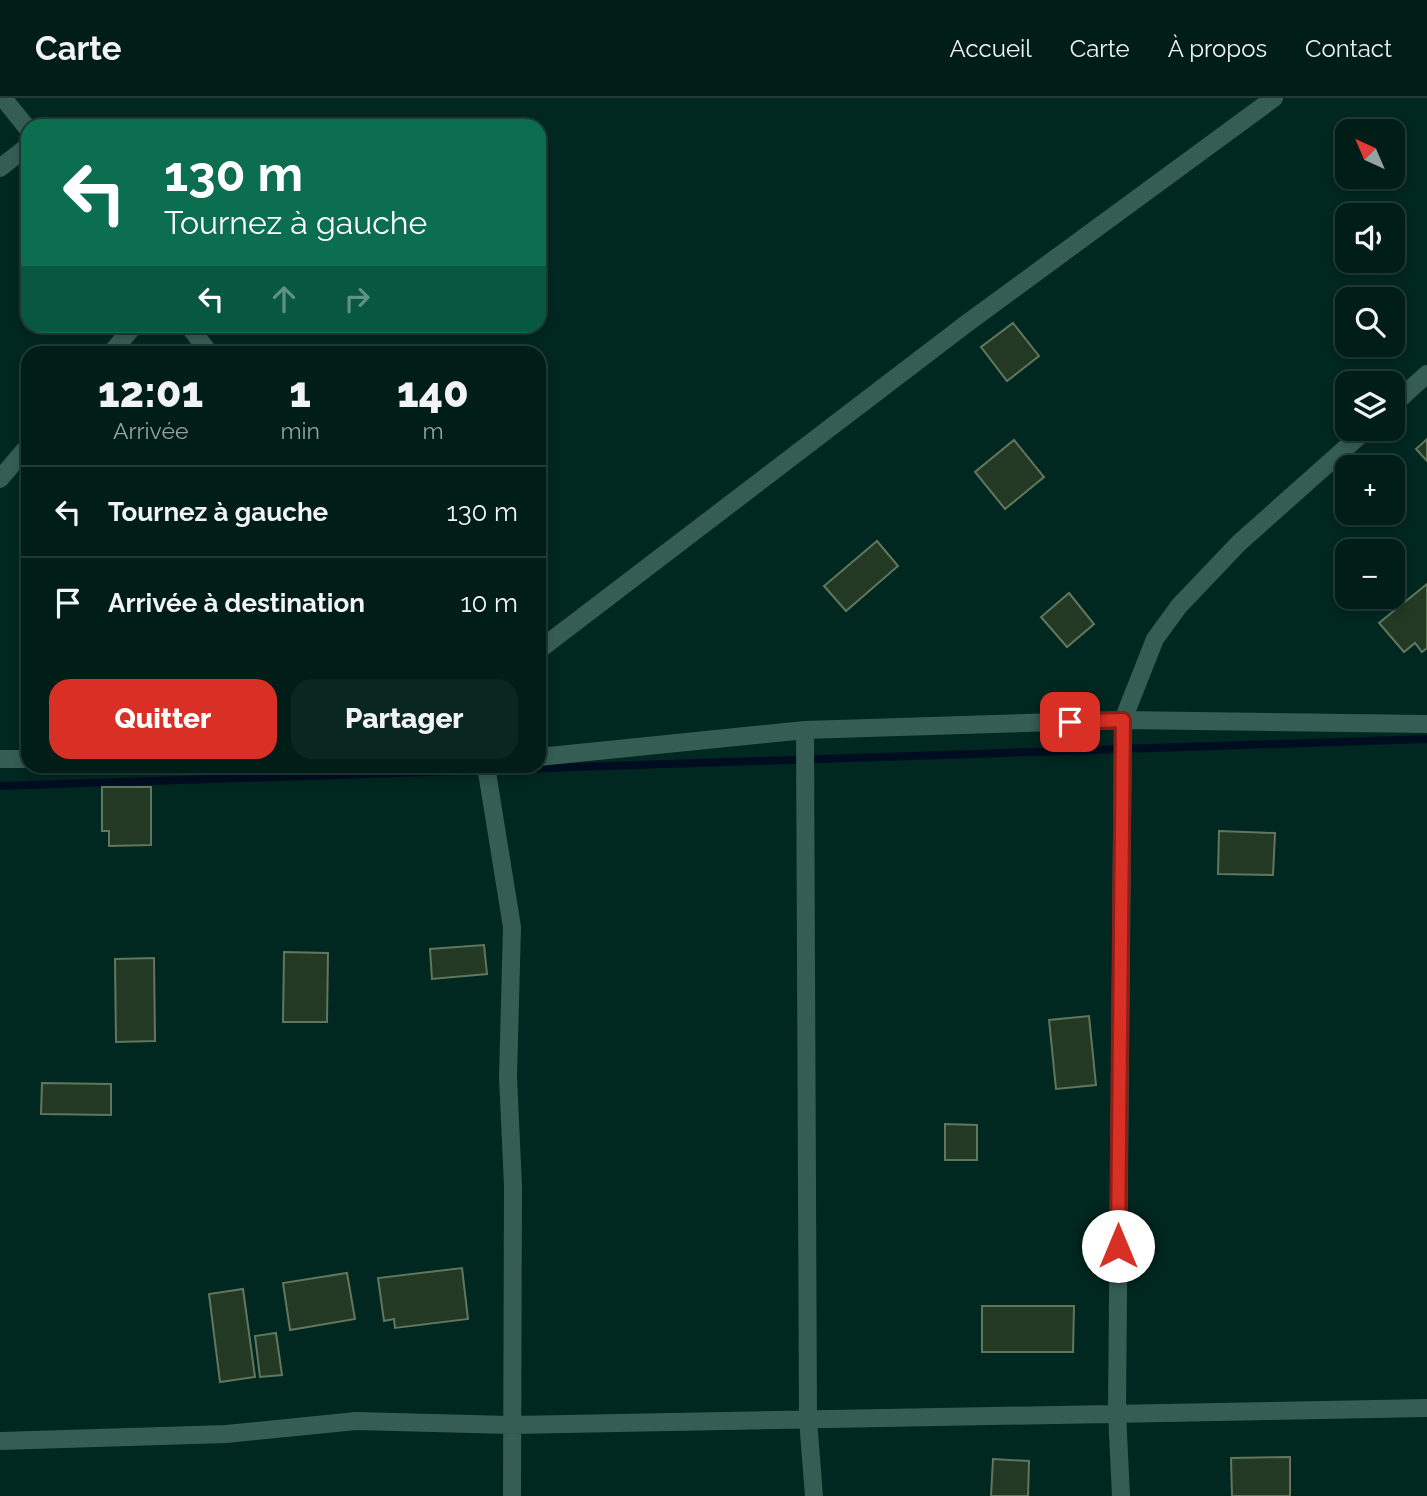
<!DOCTYPE html>
<html lang="fr">
<head>
<meta charset="utf-8">
<style>
	body { margin:0; font-family:Raleway,sans-serif; background:#0a2621; color:#f1f3f6; height:100vh; display:flex; flex-direction:column; font-size:26px; white-space:nowrap }
	* { box-sizing:border-box; margin:0 }
	p { font-size:23px; color:#95a2a2 }
	.icon { flex:none; width:38px; height:38px; fill:none; stroke:currentColor; stroke-width:2; stroke-linecap:round; stroke-linejoin:round }
	.map { position:relative; flex:1; overflow:hidden }
	.panel { position:absolute; left:21px; top:248px; width:525px; height:427px; display:flex; flex-direction:column; background:#001d18; border-radius:21px; box-shadow:0 4px 10px #0003,0 0 0 2px #223b37 }
	.panel>* { flex:none }
	.top-card { position:absolute; left:21px; top:21px; width:525px; height:214px; border-radius:21px; box-shadow:0 4px 10px #0003,0 0 0 2px #223b37; background:#0b6e4f; color:#fff; overflow:hidden }
	.needle { width:46px; rotate:316deg }
	.controls { position:absolute; left:1335px; top:21px; display:grid; gap:14px }
	.controls a { display:grid; place-items:center; width:70px; height:70px; border-radius:14px; background:#001d18; box-shadow:0 4px 10px #0003,0 0 0 2px #223b37; font-size:35px }
	.pin { position:absolute; display:grid; place-items:center; width:60px; height:60px; color:#fff; margin:-30px; border-radius:14px; box-shadow:0 4px 10px #0006 }
	.me { position:absolute; width:77px; margin:-38px; rotate:0deg; stroke-linejoin:round; filter:drop-shadow(0 0 5px #0008) }
	.turn { display:flex; align-items:center; gap:24px; height:147px; padding:0 28px; font-size:32px }
	.turn .icon { width:91px; height:91px; stroke-width:2.5 }
	.turn b { display:block; font-size:49px; line-height:60px }
	.lanes { display:flex; align-items:center; height:66px; padding:0 28px; background:#0003; justify-content:center; gap:35px; direction:ltr }
	.lanes .off { opacity:.35 }
	.eta { display:flex; justify-content:space-evenly; align-items:center; height:119px; text-align:center }
	.eta b { font-size:42px; font-weight:800; line-height:49px }
	.action { display:flex; gap:14px; margin-top:auto; padding:14px 28px }
	.action a { flex:1; height:80px; border-radius:21px; background:#d93025; color:#fff; font-size:28px; font-weight:800; line-height:80px; text-align:center }
	.action a+a { background:#0a2621; color:#f1f3f6 }
	ul { padding:0; list-style:none }
	li { display:flex; align-items:center; gap:21px; height:91px; padding:0 28px; border-top:2px solid #223b37 }
	li div { flex:1 }
	li b { display:block; font-size:26px }
	li em { font-style:normal }
	header { display:flex; align-items:center; gap:42px; box-sizing:border-box; height:98px; padding:0 35px; background:#001d18; border-bottom:2px solid #223b37 }
	header strong { font-size:33px }
	nav { display:flex; gap:38px; margin-inline-start:auto; font-size:24px }
	.map>svg:first-child { display:block }
</style>
</head>
<body>
<header>
<strong>Carte</strong>
<nav><a>Accueil</a><a>Carte</a><a>À propos</a><a>Contact</a></nav>
</header>
<div class="map">
<svg width="1427" height="1398" viewBox="0 0 1427 1398">
	<rect width="100%" height="100%" fill="#002720"/>
	<g fill="none" stroke-linecap="round" stroke-linejoin="round">
		<path stroke="#000d20" stroke-width="8" d="M0,688L1427,641"/>
	</g>
	<path fill="#233923" stroke="#60775e" stroke-width="2" d="M1013,225L1039,258L1007,283L981,249Z
		M1427,341V363L1416,351Z
		M1014,342L1044,379L1005,411L975,374Z
		M877,443L898,468L846,513L824,488Z
		M1427,486V550L1422,554L1415,545L1404,554L1379,525Z
		M1069,495L1094,526L1067,549L1041,519Z
		M102,689H151V747L109,748V733H102Z
		M1219,733L1275,735L1273,777L1218,776Z
		M484,847L487,876L432,881L430,851Z
		M284,854L328,855L327,924H283Z
		M154,860L155,943L116,944L115,861Z
		M1089,918L1096,987L1056,991L1049,922Z
		M42,985L111,986V1017L41,1016Z
		M945,1026L977,1027V1062H945Z
		M462,1170L468,1221L395,1230L394,1221L384,1223L378,1180Z
		M347,1175L355,1221L290,1232L283,1185Z
		M243,1191L255,1279L220,1284L209,1196Z
		M982,1208H1074L1073,1254H982Z
		M276,1235L282,1277L260,1279L255,1238Z
		M1290,1359V1398H1232L1231,1360Z
		M993,1361L1029,1363L1028,1398H991Z"/>
	<g fill="none" stroke-linecap="round" stroke-linejoin="round">
		<path stroke="#355d54" stroke-width="18" d="M3,0L28,31
			M0,70L28,48
			M189,228L210,256
			M110,256L134,228
			M1393,307L1427,276
			M0,381L28,348
			M539,552L966,226L1274,0
			M805,632L808,1322L814,1398
			M539,659L805,632L1123,622L1427,626
			M0,661H28
			M486,668L512,829L508,979L513,1088L512,1398
			M0,1343L226,1336L356,1323L512,1327L1427,1310
			M1121,1398L1117,1314L1123,622L1155,541L1179,508L1239,445L1367,331"/>
	</g>
	<g fill="none" stroke-linecap="round" stroke-linejoin="round">
		<defs>
			<path id="route" d="M1070,624L1123,622L1118,1148"/>
		</defs>
		<use href="#route" stroke="#8d1f18" stroke-width="18"/>
		<use href="#route" stroke="#d93025" stroke-width="12"/>
	</g>
</svg>
<div class="controls">
<a><svg class="needle" viewBox="-14 -14 28 28"><path d="M0-13l5 13h-10z" fill="#e53935"/><path d="M0 13l5-13h-10z" fill="#95a2a2"/></svg></a>
<a><svg class="icon" aria-label="sound" viewBox="0 0 24 24"><path d="M4 9h4l5-4v14l-5-4H4zM17 9q2 3 0 6"/></svg></a>
<a><svg class="icon" aria-label="search" viewBox="0 0 24 24"><circle cx="10" cy="10" r="6"/><path d="M15 15l6 6"/></svg></a>
<a><svg class="icon" aria-label="layers" viewBox="0 0 24 24"><path d="M12 4l9 5-9 5-9-5zM3 14l9 5 9-5"/></svg></a>
<a>+</a>
<a>−</a>
</div>
<div class="pin" style="left:1070px;top:624px;background:#d93025"><svg class="icon" aria-label="arrive" viewBox="0 0 24 24"><path d="M6 21V4h12l-3 4 3 4H6"/></svg></div>
<svg class="me" style="left:1118px;top:1148px" viewBox="-20 -20 40 40"><circle r="19" fill="#fff"/><path d="M0-13L10 11 0 6-10 11z" fill="#d93025"/></svg>
<div class="top-card">
<div class="turn"><svg class="icon" aria-label="left" viewBox="0 0 24 24"><path d="M17 20v-9H6M10 6l-5 5 5 5"/></svg><div><b>130 m</b>Tournez à gauche</div></div>
<div class="lanes"><svg class="icon" aria-label="left" viewBox="0 0 24 24"><path d="M17 20v-9H6M10 6l-5 5 5 5"/></svg><svg class="icon off" aria-label="ahead" viewBox="0 0 24 24"><path d="M12 20V5M6 11l6-6 6 6"/></svg><svg class="icon off" aria-label="right" viewBox="0 0 24 24"><path d="M7 20v-9h11M14 6l5 5-5 5"/></svg></div>
</div>
<section class="panel">
<div class="eta">
<div><b>12:01</b><p>Arrivée</p></div>
<div><b>1</b><p>min</p></div>
<div><b>140</b><p>m</p></div>
</div>
<ul>
<li><svg class="icon" aria-label="left" viewBox="0 0 24 24"><path d="M17 20v-9H6M10 6l-5 5 5 5"/></svg><div><b>Tournez à gauche</b></div><em>130 m</em></li>
<li><svg class="icon" aria-label="arrive" viewBox="0 0 24 24"><path d="M6 21V4h12l-3 4 3 4H6"/></svg><div><b>Arrivée à destination</b></div><em>10 m</em></li>
</ul>
<div class="action"><a>Quitter</a><a>Partager</a></div>
</section>
</div>
</body>
</html>
